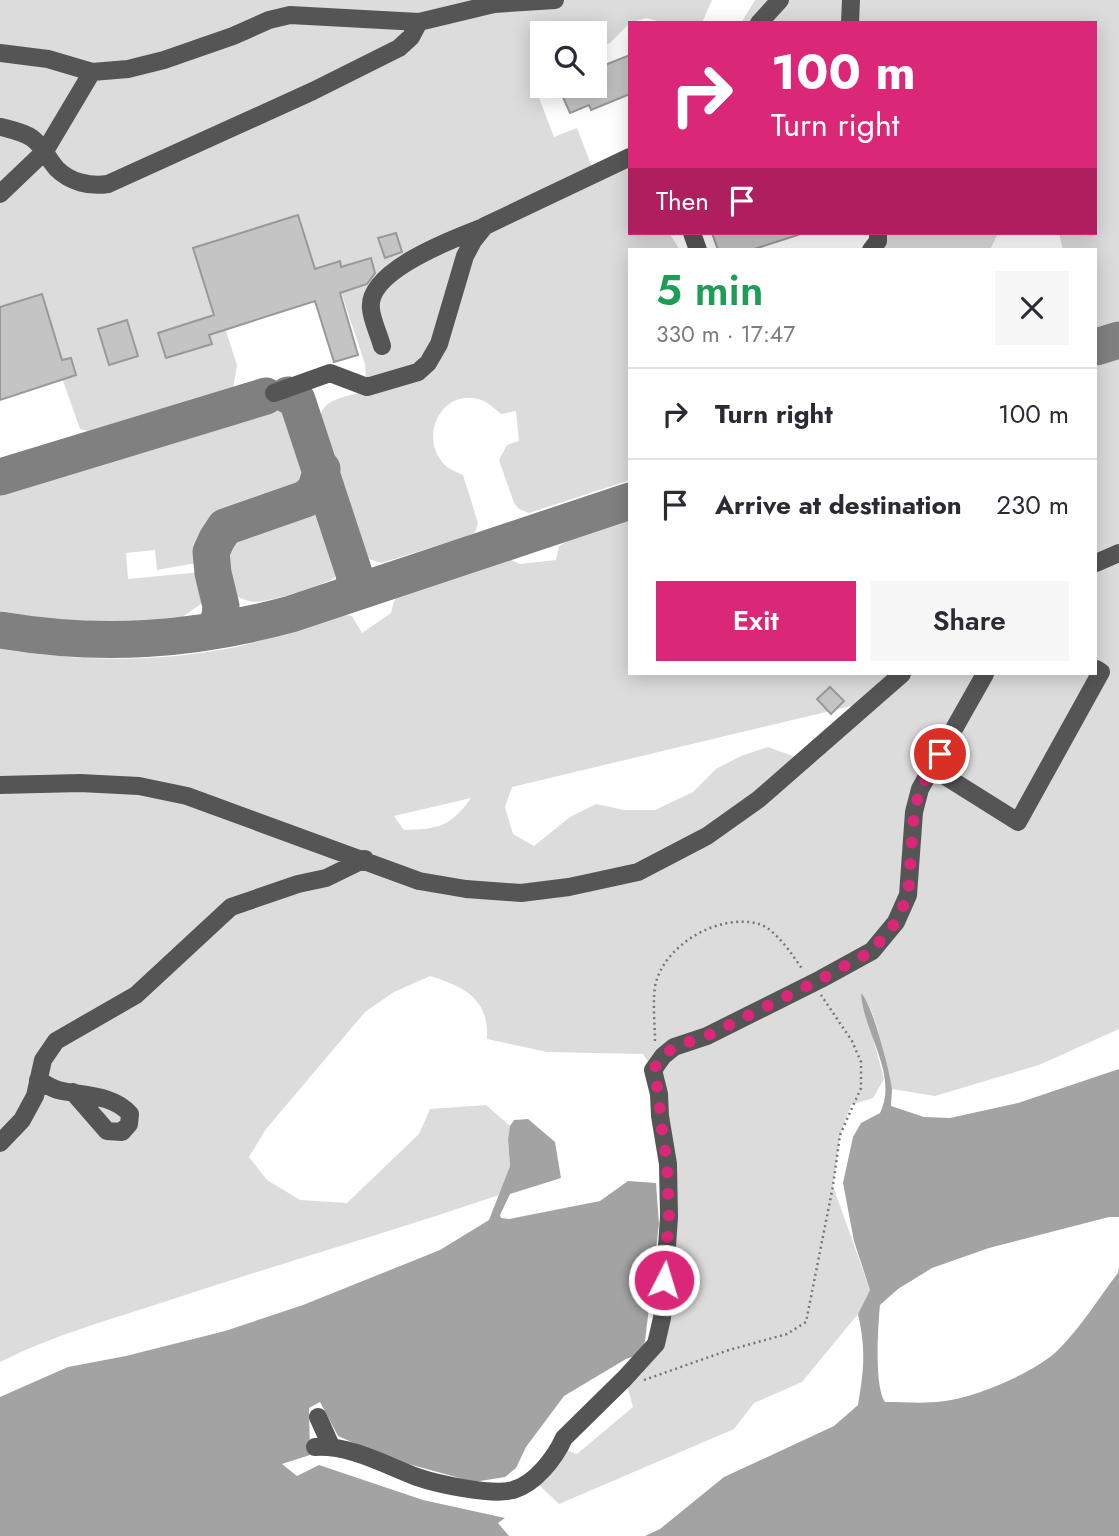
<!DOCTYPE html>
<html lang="en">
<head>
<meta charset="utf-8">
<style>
	body { margin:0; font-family:Jost,sans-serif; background:#f7f7f7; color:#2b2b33; height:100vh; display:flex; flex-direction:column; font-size:26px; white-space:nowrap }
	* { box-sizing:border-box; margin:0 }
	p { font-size:23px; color:#7c7c81 }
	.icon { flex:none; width:38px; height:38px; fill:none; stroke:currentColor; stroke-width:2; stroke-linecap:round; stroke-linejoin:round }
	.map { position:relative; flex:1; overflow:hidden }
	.details { position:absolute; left:628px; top:248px; width:469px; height:427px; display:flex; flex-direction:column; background:#fff; border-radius:0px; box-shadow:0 4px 18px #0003 }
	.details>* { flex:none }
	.hud { position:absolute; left:628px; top:21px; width:469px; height:214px; border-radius:0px; box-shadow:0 4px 18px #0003; background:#db2777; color:#fff; overflow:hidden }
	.controls { position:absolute; left:530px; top:21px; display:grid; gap:14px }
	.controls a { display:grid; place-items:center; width:77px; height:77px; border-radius:0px; background:#fff; box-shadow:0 4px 18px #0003; font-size:35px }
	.pin { position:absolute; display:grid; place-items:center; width:60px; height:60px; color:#fff; margin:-30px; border:4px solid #fff; border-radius:50%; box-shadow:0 2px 7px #0007 }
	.me { position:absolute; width:77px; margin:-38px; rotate:5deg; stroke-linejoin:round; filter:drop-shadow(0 0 5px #0008) }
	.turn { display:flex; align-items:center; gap:24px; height:147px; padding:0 28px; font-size:32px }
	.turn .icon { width:91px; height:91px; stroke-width:2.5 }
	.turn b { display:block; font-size:49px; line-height:60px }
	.then { display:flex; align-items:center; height:66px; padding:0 28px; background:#0003; gap:14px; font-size:26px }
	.round { display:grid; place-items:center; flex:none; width:74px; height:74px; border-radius:0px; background:#f7f7f7 }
	.overview { display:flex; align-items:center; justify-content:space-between; height:119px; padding:0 28px }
	h1 { font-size:42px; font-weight:600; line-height:52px; color:#1e9e55 }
	.cta { display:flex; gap:14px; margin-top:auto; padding:14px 28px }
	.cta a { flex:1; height:80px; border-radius:0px; background:#db2777; color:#fff; font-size:28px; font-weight:600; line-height:80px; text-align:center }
	.cta a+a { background:#f7f7f7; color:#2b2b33 }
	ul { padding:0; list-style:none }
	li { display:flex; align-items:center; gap:21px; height:91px; padding:0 28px; border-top:2px solid #e1e1e2 }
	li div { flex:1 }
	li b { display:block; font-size:26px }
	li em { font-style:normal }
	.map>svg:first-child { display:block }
</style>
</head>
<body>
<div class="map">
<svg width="1119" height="1536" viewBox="0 0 1119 1536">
	<rect width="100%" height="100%" fill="#fff"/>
	<path fill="#dcdcdc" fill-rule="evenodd" d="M0,0H712L702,23H665L646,18L630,23L610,43L595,50V33H542V74L533,82L554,137L577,128L594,172L630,157V233H669L680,250H630V480L529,513L519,509L514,503L499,460L507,445L519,441L516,411L501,414C494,408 487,401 478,399C440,389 419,439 444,464C449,470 457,472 463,475L478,523L475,532L468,536L381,563L363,557L355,549L318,432C318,397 339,399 367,391L365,364L340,289L224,325L237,365L233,389L96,433L80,429L61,375L0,392Z
		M755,0H1119V321L1096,329V250H1063L1059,233H1096V23H741Z
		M878,233H998L990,250H872Z
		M1119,358V1029L1039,1065L935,1096L892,1089C886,1066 877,1010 861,993L884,1079L873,1098L851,1105L840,1135L833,1186L870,1290L858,1314L802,1382L754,1403L734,1429L559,1504L533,1479L560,1448L577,1454L633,1407L625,1378L662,1318L659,1078L643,1054L547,1052L487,1039C489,999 465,987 430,976L394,992L365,1012L266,1129L249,1157L267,1180L300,1200L347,1203L419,1134L430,1109L486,1105L510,1126L508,1139L510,1166L499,1195C390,1232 279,1264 170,1300C112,1319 54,1335 0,1362V649C77,661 154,663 231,648C270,640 307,626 345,615L352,616L362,633L391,613L394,601L399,595L505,560H511L520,564L556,560L559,546L569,540L630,520V674H1096V366ZM868,702L804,760L768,747L741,756L716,769L693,792L655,810H624L596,804L570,817L534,846L513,834L505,807L512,787ZM471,798C450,827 439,829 404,830L394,816Z
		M280,409C306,414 306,445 312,466L301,484L225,509L213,519L206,531L202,562L157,570L155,550L126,553L128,579L202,572L208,592L204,602L178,620L123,623L47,619L0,611V495Z
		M307,510C313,512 321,514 326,518C341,528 353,563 337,576C326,585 270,602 255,602C245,602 235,595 226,590C221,578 212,560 220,547C224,542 233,539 239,537C263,529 284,517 307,510Z"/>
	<path fill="#a3a3a3" d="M861,993C872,1002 890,1072 892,1089C892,1094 891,1100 891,1106L924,1117L950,1118L1018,1103L1119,1069V1217H1109L989,1248L932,1268L898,1289L880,1305C878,1326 874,1386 885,1402C904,1402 926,1404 945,1401C976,1397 1036,1372 1058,1350C1081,1327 1098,1299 1118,1273L1119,1267V1536H645L660,1529L724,1477L834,1426L858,1405C864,1369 866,1350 858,1314L870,1290L854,1241L843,1183L853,1137L861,1123L880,1113C899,1075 863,1032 861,993Z
		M528,1119L555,1142L561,1178L510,1194L500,1215L501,1218L509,1219L600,1201L628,1181L656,1183L659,1224L645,1341L640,1354L626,1359L564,1396L526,1447L516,1468L505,1477L474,1482L390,1459L338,1436L320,1402L309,1408L310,1455L282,1464L297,1476L319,1465L423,1500L505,1518L498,1523L509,1536H0V1397L68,1367L126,1356L225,1331L303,1305L440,1250L489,1220L510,1166L508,1139L510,1126L514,1120Z"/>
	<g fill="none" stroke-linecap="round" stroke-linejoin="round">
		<path stroke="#808080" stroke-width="37" d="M1096,347L1119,340
			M288,395L297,400L356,579L353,586
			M0,477L266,396
			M216,626L220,617L221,606L213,573L211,552L217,539L225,527L305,499L315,491L322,469
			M0,630C101,647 192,641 291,614L630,501"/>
	</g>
	<path fill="#c4c4c4" stroke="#999" stroke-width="2" d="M630,55V94L591,110L589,105L570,113L558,86H595V69Z
		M298,215L315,269L340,261L341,267L371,258L375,273L367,284L340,293L358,355L334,362L315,301L209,335L212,344L166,358L158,333L214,315L193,248Z
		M396,233L402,252L385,258L378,238Z
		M712,233H797L798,235L751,250H718Z
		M42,294L62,360L71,358L76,375L0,400V307Z
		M127,320L138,356L109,365L98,329Z
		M830,687L844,701L831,714L817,699Z"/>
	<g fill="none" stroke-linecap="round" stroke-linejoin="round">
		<path stroke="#777" stroke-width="2.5" stroke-dasharray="2 3.5" stroke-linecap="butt" d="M655,1041C655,1025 652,997 656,982C667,943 720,913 759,924C776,929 793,956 803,970
			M644,1380L729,1350L787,1334L806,1322L833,1186L840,1135L861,1088V1062L852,1041L821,995"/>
		<path stroke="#555" stroke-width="18" d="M759,23L780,0
			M850,23L851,0
			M0,53L48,59L92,72L128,69L164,60L233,36L269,20L290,15L419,22
			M1,127C12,130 23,132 32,138C43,146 48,159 57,169C70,182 90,187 108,184L313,91L399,48L411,37L419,22L494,4L555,0
			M0,194L45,151L92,72
			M692,233L698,250
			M871,250L878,241V233
			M382,346C379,334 372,321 371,309C366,271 453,239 481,228
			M274,393L330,373L367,387L418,372L428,363L439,344L465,256L473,241L485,226L630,157
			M1096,563L1119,553
			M932,768L1018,822L1101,672L1096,669
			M0,785L80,783L139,786L187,796L419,881L466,889L521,893L569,887L638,872L707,836L759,799L902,674
			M38,1080C44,1083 51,1088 58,1090C82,1096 113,1094 130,1114L129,1124L122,1132L107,1131L73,1092
			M0,1143L22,1120L35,1096L43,1060L56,1041L136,995L231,907L298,884L326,878L365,859
			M318,1417L331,1446
			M315,1447C351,1445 385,1465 417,1477C437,1484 493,1496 513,1490C535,1484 555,1458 564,1438L625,1378L656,1344L662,1318L669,1217L668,1164L660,1116L659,1094L653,1070L663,1056L674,1047L707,1036L821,979L872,951L896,922L908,895L914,812L920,789L985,674"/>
	</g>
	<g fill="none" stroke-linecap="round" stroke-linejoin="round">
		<path stroke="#db2777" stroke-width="12" stroke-dasharray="0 21.6" d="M664,1280L669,1217L667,1164L660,1116L659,1094L653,1070L663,1056L674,1047L707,1036L821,979L872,951L896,922L908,895L914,812L920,789L940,754"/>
	</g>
</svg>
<div class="controls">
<a><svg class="icon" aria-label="search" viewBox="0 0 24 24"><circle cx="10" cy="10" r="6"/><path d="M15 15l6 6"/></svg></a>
</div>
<div class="pin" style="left:940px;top:754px;background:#d93025"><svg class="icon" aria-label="arrive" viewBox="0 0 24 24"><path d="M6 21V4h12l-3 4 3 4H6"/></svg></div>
<svg class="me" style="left:664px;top:1280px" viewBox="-20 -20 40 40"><circle r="17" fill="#db2777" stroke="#fff" stroke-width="3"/><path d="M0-11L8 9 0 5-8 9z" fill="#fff"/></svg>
<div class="hud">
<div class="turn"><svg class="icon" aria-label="right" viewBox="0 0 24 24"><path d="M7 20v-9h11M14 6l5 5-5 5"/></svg><div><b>100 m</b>Turn right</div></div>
<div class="then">Then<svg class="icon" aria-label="arrive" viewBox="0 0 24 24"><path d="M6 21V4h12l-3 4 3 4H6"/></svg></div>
</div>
<section class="details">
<div class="overview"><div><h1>5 min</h1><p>330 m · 17:47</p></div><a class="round"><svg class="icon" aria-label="close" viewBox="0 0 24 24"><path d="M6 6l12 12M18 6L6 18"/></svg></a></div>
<ul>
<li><svg class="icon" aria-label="right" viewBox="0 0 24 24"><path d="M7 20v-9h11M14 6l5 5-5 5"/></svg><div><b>Turn right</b></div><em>100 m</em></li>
<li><svg class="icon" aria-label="arrive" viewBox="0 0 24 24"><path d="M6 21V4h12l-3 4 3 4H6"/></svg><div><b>Arrive at destination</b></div><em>230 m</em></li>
</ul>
<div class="cta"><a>Exit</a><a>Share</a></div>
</section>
</div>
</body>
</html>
